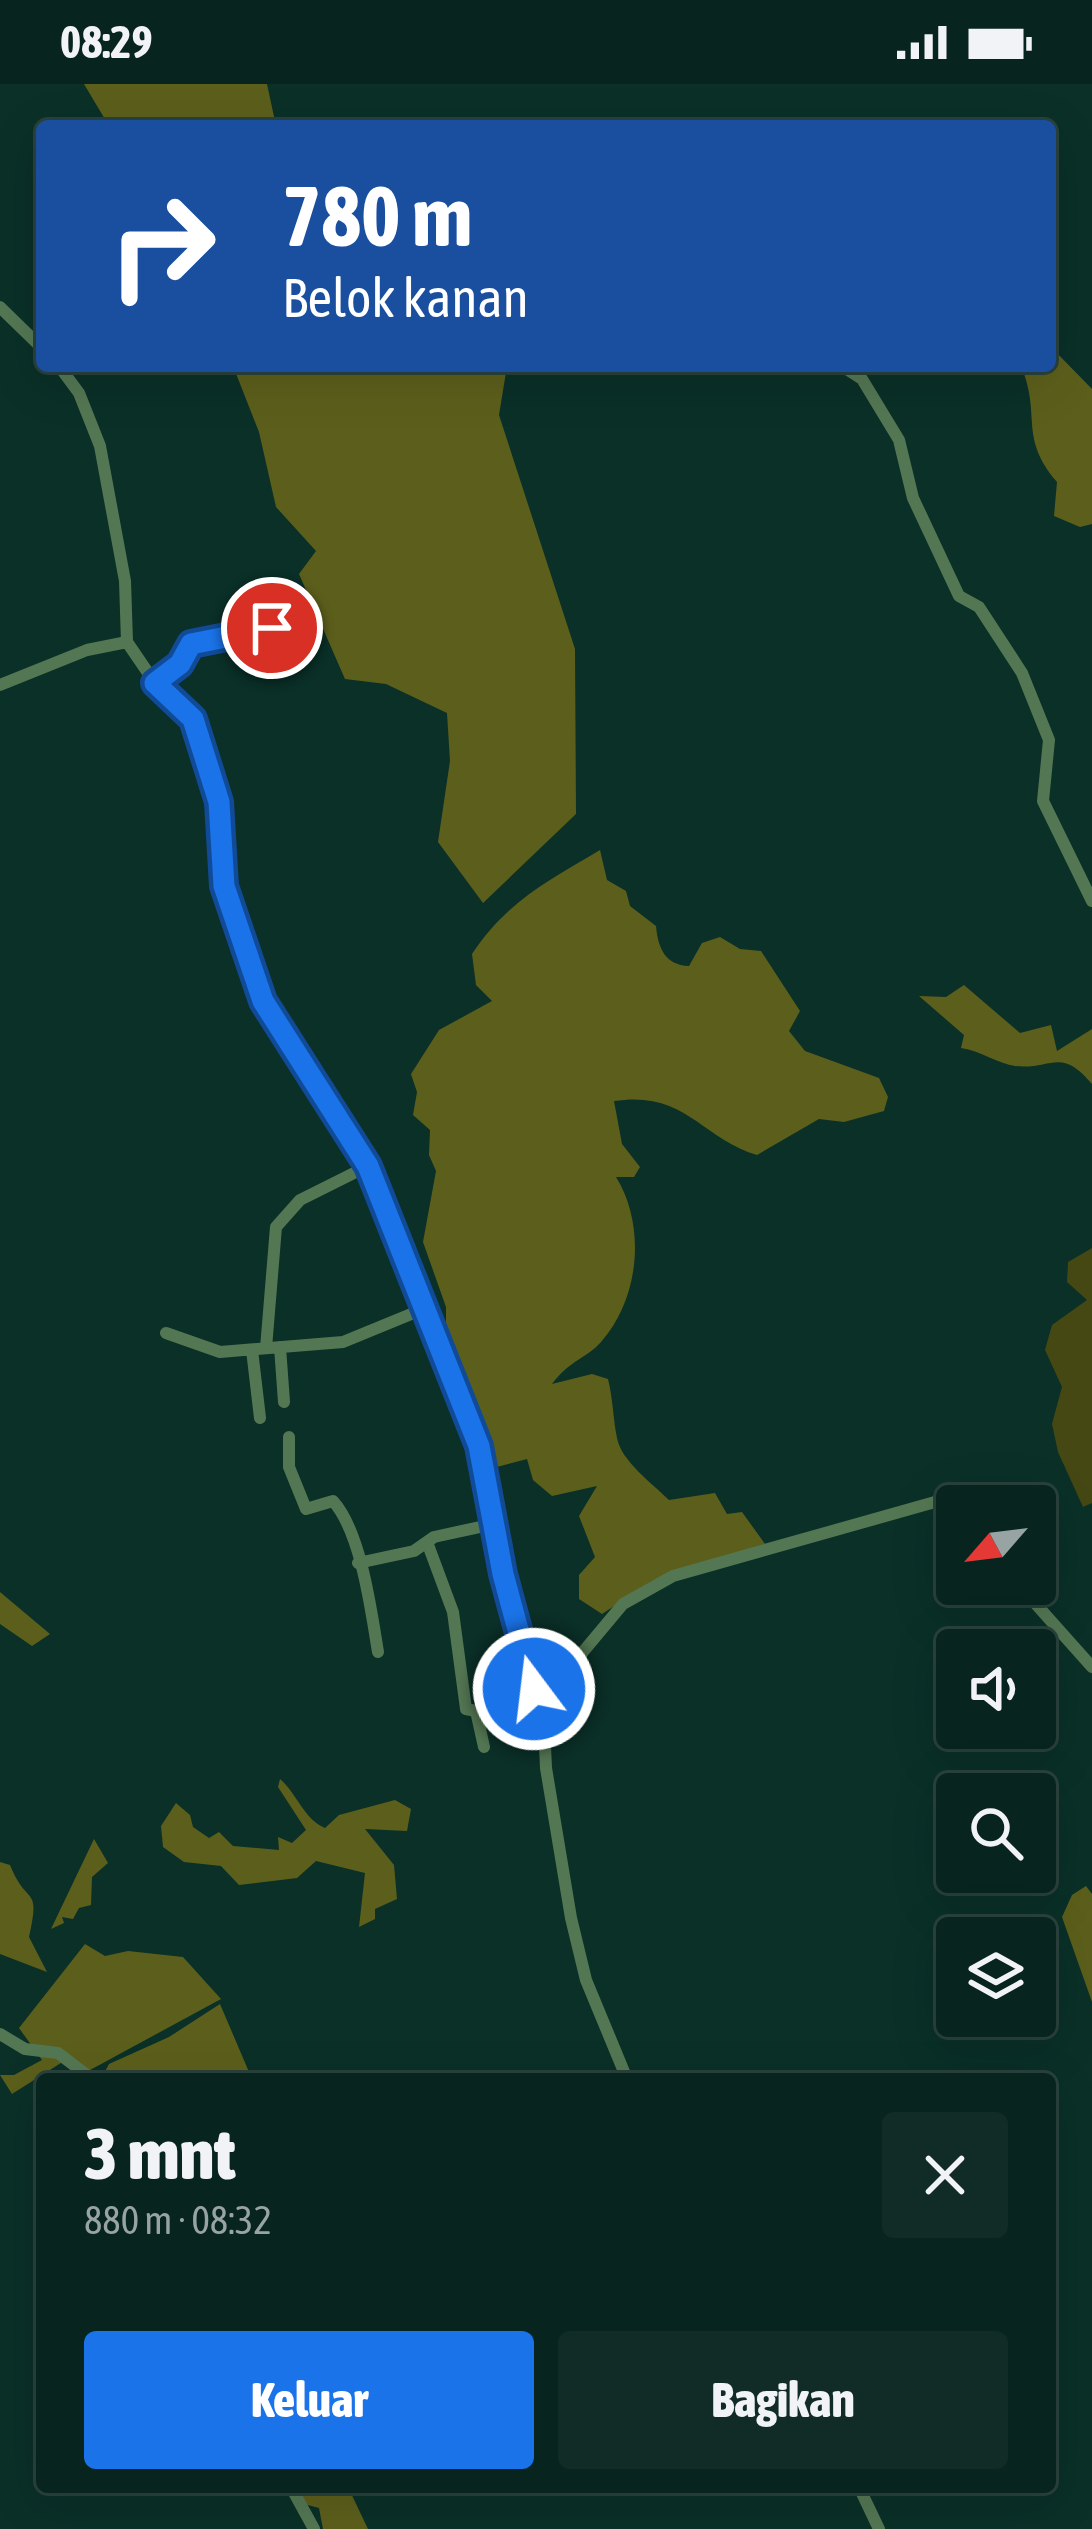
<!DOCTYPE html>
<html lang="id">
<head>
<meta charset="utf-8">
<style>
	body { margin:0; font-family:"Asap Condensed",sans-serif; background:#112c27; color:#f1f3f6; height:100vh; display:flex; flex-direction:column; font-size:45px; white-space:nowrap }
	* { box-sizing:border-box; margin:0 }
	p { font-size:39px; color:#98a4a4 }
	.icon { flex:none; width:66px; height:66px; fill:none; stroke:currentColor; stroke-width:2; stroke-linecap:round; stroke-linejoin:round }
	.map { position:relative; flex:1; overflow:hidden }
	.side { position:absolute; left:36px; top:1989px; width:1020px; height:420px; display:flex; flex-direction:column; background:#08241e; border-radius:12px; box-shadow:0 12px 48px #0002,0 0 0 3px #29413c }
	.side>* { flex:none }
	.guide { position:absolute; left:36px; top:36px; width:1020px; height:252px; border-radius:12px; box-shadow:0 12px 48px #0002,0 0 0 3px #29413c; background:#1a4fa0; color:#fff; overflow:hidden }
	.needle { width:78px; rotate:242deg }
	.buttons { position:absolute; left:936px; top:1401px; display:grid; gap:24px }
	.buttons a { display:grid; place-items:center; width:120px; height:120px; border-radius:12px; background:#08241e; box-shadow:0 12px 48px #0002,0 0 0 3px #29413c; font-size:60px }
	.pin { position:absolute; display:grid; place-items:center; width:102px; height:102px; color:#fff; margin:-51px; border:6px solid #fff; border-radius:50%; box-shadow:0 3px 12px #0007 }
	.me { position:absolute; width:132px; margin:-66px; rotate:345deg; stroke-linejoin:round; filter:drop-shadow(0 0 9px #0008) }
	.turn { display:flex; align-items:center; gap:42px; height:252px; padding:0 48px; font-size:54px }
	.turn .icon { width:156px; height:156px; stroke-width:2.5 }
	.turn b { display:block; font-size:84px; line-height:102px }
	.round { display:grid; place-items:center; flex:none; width:126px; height:126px; border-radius:12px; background:#112c27 }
	.overview { display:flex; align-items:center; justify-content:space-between; height:204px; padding:0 48px }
	h1 { font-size:72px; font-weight:800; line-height:90px }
	.action { display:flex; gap:24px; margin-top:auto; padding:24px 48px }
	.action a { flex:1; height:138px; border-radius:12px; background:#1a73e8; color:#fff; font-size:48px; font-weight:800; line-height:138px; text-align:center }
	.action a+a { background:#112c27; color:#f1f3f6 }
	.status { display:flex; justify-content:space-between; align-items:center; height:84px; padding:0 60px; background:#08241e; direction:ltr }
	.status svg { height:33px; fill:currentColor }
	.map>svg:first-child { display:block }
</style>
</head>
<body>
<div class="status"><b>08:29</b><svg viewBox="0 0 49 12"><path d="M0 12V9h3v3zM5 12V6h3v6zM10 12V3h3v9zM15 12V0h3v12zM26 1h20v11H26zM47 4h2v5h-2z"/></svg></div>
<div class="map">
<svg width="1092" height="2445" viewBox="0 0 1092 2445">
	<rect width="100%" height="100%" fill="#0a3028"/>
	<path fill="#454812" d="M1092,1164V1419L1083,1423L1058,1368L1052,1340L1062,1303L1045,1266L1052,1241L1087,1216L1067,1198L1068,1178Z"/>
	<path fill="#5c5f1b" d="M84,0H267L276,42H109Z
		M1050,262L1092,305V440L1080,443L1054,432L1057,398C1018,352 1042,332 1021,282H1050Z
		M233,282H507L499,331L575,565L576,730L483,819L438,758L450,677L447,629L386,600L345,595L299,490L316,467L276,423L259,348Z
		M600,766L607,796L626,807L630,822L656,842C658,864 665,881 689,882L702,859L720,853L740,865L761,867L800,927L789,947L805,967L879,994L888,1013L884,1027L844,1038L819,1035L757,1071C701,1054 685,1006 614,1017L622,1060L640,1083L634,1093H616C646,1141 640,1214 601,1258C587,1274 570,1276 552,1300L592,1290L608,1295C613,1315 613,1334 617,1354C621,1377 653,1400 669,1416L715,1409L727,1430L742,1428L765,1460L652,1497L602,1530L579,1515V1491L595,1473L579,1432L597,1402L552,1412L533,1396L527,1375L493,1384L485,1353L446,1278V1223L423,1158L436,1087L429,1071L430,1046L413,1031L417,1008L411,990L439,946L492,917L476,901L472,870C507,817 548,797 600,766Z
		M964,901L1020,949L1051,941L1057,967L1092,945V1000C1060,962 1052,986 1015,982C999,980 981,967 961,964L964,951L919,912L946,913Z
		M0,1508L50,1550L32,1562L0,1540Z
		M280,1695C298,1711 303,1734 325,1744L339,1731L395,1716L411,1725L407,1747L365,1745L394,1781L397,1815L375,1825V1835L359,1843L365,1789L316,1777L297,1794L239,1801L221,1782L184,1778L163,1763L161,1742L176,1719L190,1731L193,1743L209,1754L219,1748L233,1762L279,1766L278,1753L292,1759L306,1746L278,1703Z
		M94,1755L108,1779L92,1793L91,1821L79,1824L73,1835L62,1833L64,1839L51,1845Z
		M0,1778L10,1781C27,1824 41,1799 29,1853L47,1888L0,1870Z
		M1086,1802L1092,1810V1918L1062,1833L1072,1811Z
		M85,1860L105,1872L128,1867L183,1873L221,1915L79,1992L64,1977L12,2010L0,1991H14L42,1976L19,1944Z
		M220,1920L252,1995H101L109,1980L169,1953Z
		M297,2403H348L368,2445H323L319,2424L300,2419Z"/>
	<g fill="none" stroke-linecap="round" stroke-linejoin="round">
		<path stroke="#547753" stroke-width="12" d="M0,223L42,264
			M59,282L79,309L100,362L125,497L127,558L155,599L193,635L219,718L224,802L263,917L368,1082L479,1362L503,1490L544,1640L546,1684L571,1834L586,1896L627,1995
			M842,282L862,295L899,356L913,414L959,512L979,523L1022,589L1049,656L1043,717L1092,817
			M155,599L180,581L191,560L272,544
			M0,601L87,566L127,558
			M166,1249L220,1268L343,1258L421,1226
			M280,1263L284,1318
			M266,1264L276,1143L300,1116L368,1082
			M252,1266L260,1334
			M289,1353V1383L306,1425L333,1417C361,1448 371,1526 378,1568
			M427,1458L453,1528L466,1625L476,1627L484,1663
			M358,1479L414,1467L434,1453L494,1440
			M1018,1500L1092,1583
			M534,1605L572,1581L623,1520L673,1492L942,1416L957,1422
			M0,1950L25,1965L58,1969L92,1995
			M291,2403L314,2445
			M859,2403L879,2445"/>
	</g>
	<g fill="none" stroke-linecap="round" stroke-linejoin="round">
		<defs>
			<path id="route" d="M272,544L191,560L180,580L155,599L193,635L219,718L224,802L263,917L368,1082L479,1362L503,1490L534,1605"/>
		</defs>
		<use href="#route" stroke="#114b97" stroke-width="30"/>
		<use href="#route" stroke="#1a73e8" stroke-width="21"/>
	</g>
</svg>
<div class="buttons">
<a><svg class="needle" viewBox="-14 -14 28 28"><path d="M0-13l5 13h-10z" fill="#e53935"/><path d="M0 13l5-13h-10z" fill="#98a4a4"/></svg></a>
<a><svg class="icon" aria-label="sound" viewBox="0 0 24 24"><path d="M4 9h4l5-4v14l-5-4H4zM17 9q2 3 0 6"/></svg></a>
<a><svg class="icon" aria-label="search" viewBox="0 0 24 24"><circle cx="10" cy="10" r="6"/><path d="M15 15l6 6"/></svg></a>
<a><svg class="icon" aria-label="layers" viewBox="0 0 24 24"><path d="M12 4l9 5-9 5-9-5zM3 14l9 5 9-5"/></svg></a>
</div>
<div class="pin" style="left:272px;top:544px;background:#d93025"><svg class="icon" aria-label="arrive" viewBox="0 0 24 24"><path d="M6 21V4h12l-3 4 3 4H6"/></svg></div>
<svg class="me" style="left:534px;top:1605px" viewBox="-20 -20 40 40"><circle r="17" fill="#1a73e8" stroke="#fff" stroke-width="3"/><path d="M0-11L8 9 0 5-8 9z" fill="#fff"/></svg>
<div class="guide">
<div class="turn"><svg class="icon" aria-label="right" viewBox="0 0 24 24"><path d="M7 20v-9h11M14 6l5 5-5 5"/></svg><div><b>780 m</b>Belok kanan</div></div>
</div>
<section class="side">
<div class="overview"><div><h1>3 mnt</h1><p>880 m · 08:32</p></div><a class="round"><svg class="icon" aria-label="close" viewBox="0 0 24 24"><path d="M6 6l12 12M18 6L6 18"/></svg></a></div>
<div class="action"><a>Keluar</a><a>Bagikan</a></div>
</section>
</div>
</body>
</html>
